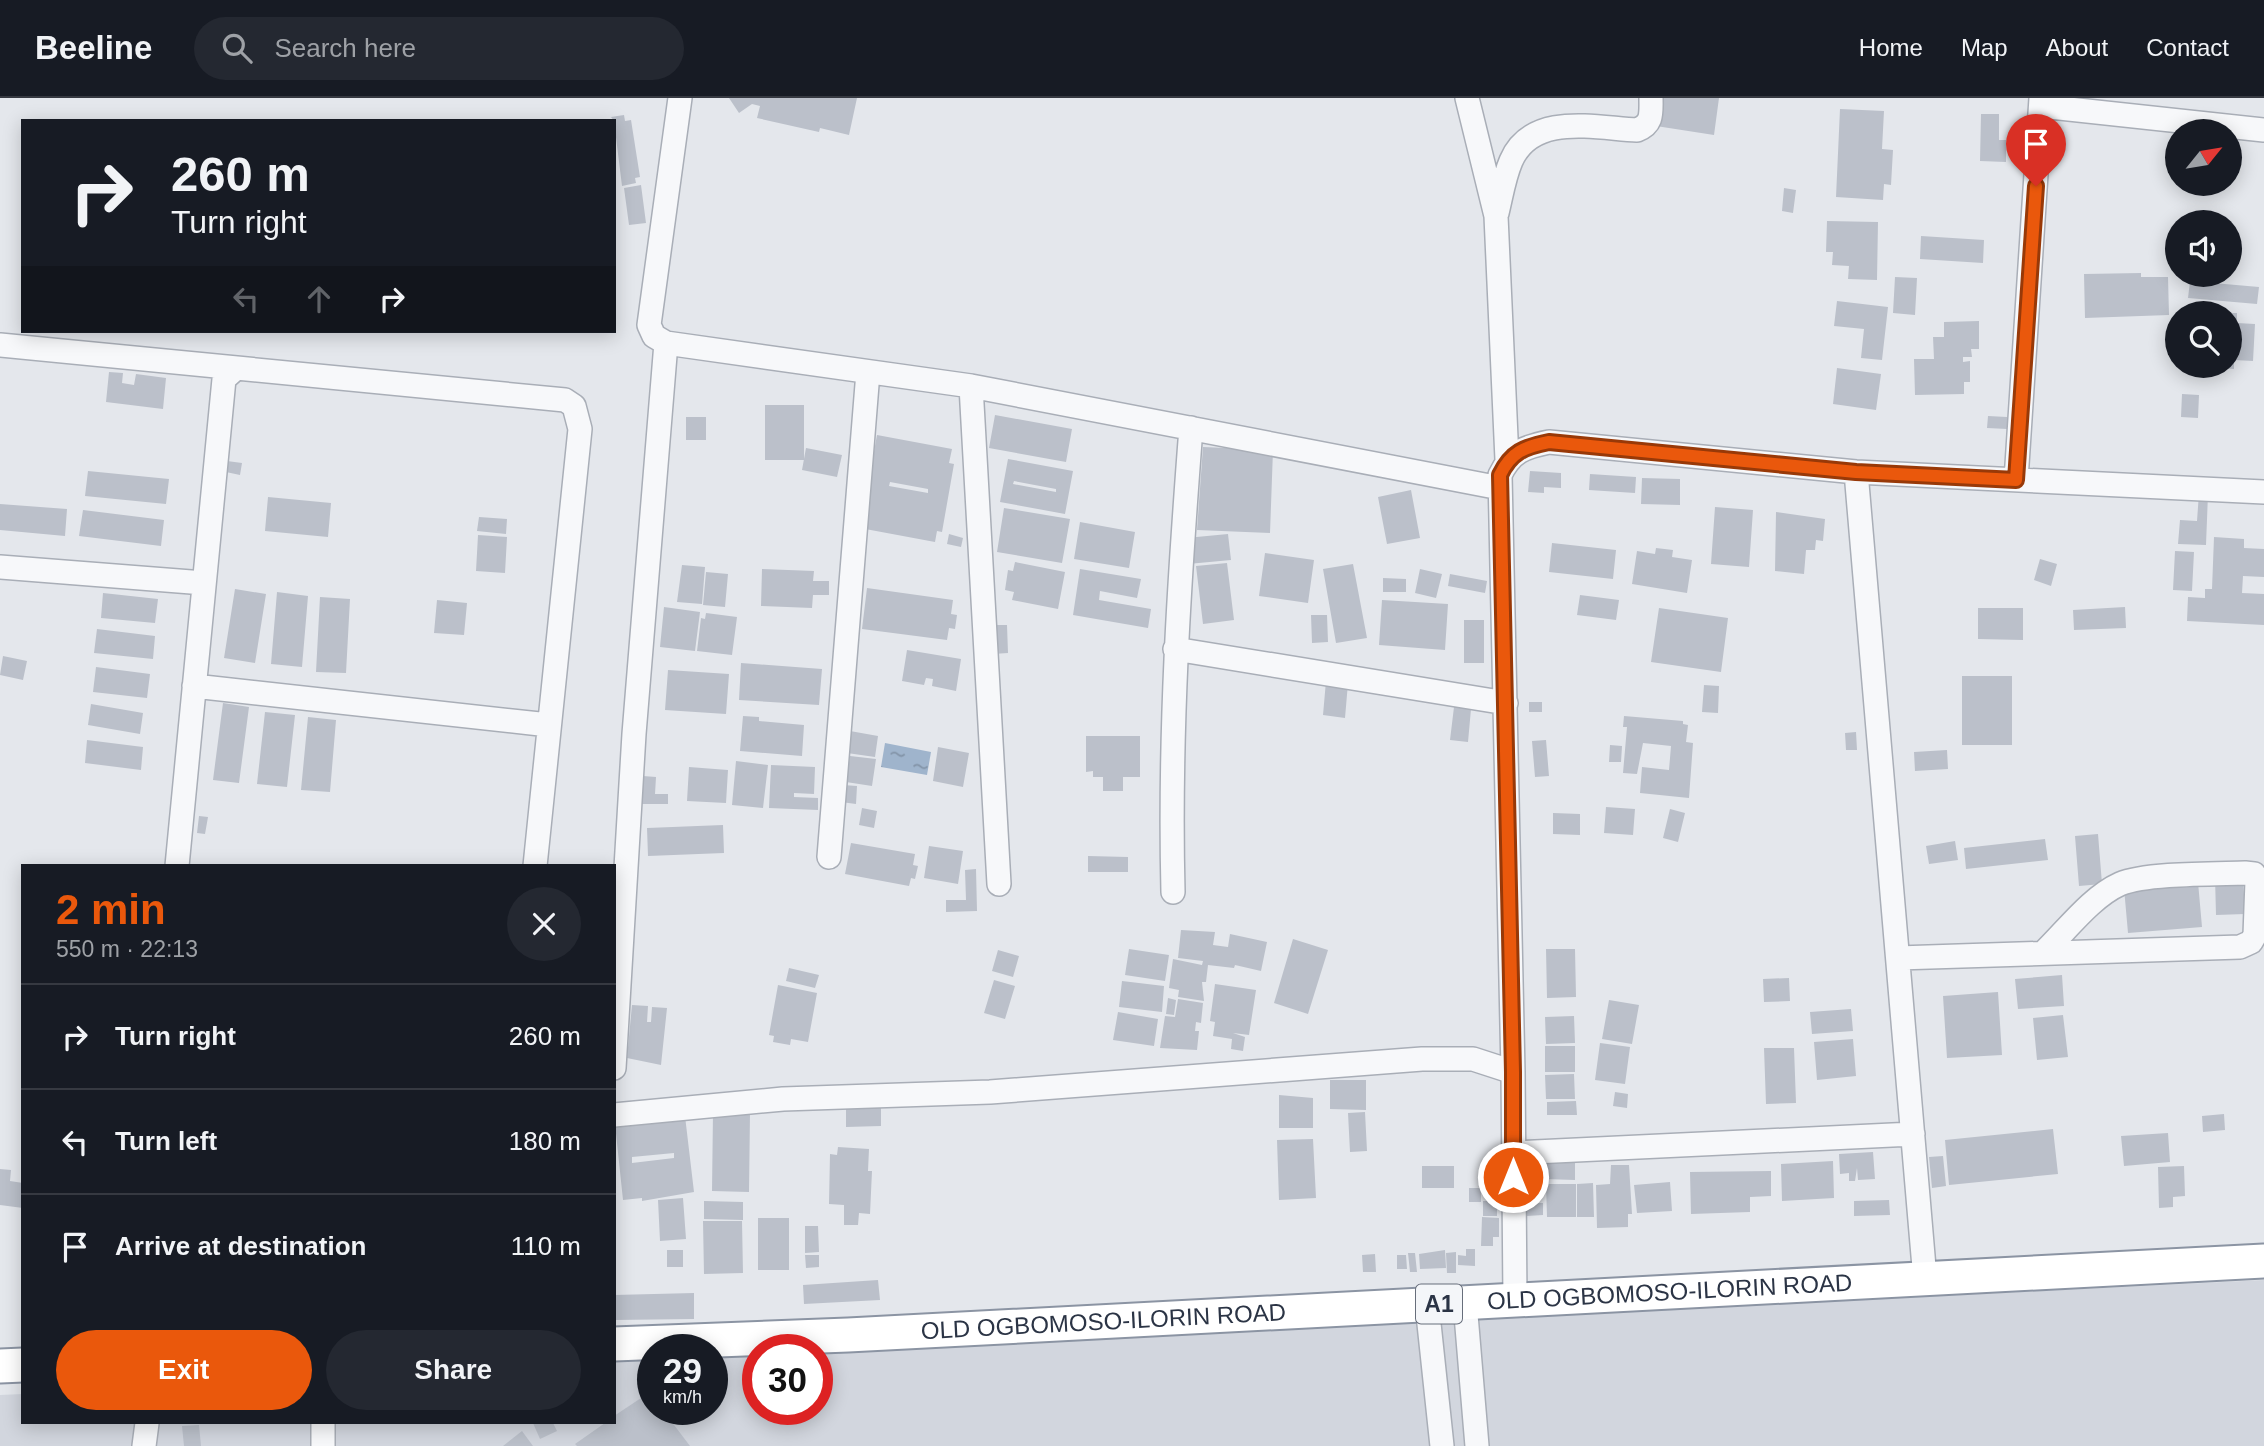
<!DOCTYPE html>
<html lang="en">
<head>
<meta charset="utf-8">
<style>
	body { margin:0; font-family:Helvetica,sans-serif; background:#242831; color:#f1f3f6; height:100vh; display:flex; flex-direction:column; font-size:26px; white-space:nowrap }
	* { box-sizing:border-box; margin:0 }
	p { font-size:23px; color:#9ea1a6 }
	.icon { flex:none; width:38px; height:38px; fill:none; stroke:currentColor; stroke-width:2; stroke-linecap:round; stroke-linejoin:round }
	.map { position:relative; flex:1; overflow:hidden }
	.drawer { position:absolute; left:21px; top:766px; width:595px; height:560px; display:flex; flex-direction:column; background:#171b24; border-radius:0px; box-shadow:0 4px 18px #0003 }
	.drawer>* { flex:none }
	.hud { position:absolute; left:21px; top:21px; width:595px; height:214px; border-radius:0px; box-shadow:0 4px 18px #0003; background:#171b24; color:#f1f3f6; overflow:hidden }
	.needle { width:46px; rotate:60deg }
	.controls { position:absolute; left:2165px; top:21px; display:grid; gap:14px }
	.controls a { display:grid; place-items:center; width:77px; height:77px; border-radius:50%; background:#171b24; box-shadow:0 4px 18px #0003; font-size:35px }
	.speed { position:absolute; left:637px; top:1236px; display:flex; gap:14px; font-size:35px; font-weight:700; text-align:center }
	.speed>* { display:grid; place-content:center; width:91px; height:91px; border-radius:50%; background:#171b24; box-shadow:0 4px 18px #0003; line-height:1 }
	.speed small { font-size:18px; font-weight:400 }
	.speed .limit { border:10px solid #d22; background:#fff; color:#111 }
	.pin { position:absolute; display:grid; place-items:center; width:60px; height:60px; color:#fff; margin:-72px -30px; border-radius:50% 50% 50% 0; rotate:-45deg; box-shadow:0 0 7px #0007 }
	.pin .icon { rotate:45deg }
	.me { position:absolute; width:77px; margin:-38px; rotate:0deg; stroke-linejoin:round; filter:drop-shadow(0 0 5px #0008) }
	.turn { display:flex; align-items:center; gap:24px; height:147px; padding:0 35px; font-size:32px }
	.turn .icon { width:91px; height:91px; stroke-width:2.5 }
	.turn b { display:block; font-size:49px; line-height:60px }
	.lanes { display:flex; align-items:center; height:66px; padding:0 35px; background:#0003; justify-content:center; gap:35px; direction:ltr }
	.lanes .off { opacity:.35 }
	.round { display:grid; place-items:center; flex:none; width:74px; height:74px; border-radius:37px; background:#242831 }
	.summary { display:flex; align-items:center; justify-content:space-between; height:119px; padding:0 35px }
	h1 { font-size:42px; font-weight:800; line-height:52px; color:#ea580c }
	.cta { display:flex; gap:14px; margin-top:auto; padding:14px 35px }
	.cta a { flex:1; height:80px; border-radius:42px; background:#ea580c; color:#fff; font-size:28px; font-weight:800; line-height:80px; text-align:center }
	.cta a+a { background:#242831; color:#f1f3f6 }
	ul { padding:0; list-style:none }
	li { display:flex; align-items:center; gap:21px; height:105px; padding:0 35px; border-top:2px solid #363941 }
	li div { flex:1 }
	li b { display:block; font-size:26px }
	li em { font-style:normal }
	header { display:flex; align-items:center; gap:42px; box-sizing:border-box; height:98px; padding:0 35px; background:#171b24; border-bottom:2px solid #363941 }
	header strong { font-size:33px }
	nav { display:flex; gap:38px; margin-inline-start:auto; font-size:24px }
	.search { width:490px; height:63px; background:#242831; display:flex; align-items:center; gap:18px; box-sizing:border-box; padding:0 24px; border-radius:38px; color:#9ea1a6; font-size:26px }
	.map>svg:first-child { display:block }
</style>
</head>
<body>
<header>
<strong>Beeline</strong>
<div class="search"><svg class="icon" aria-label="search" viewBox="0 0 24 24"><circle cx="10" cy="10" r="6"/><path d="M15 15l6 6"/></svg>Search here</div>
<nav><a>Home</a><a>Map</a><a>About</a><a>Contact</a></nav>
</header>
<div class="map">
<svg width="2264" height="1348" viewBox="0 0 2264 1348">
	<defs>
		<pattern id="water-ripples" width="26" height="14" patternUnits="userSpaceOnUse" patternTransform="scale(1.75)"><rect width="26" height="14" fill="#9fb4cc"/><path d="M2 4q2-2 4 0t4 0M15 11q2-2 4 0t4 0" fill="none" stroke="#8293a7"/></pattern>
	</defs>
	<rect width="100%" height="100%" fill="#e4e7ec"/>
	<path fill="#d2d6de" d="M2264,1182V1348H0V1297L23,1296V1325H614V1263L653,1261V1311H712V1258L758,1256V1311H817V1253Z"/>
	<path fill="url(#water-ripples)" d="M885,645L931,654L927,677L881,669Z"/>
	<path fill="#bbc0ca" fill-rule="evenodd" d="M729,0H857L849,37L820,30L819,34L757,20L760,8L752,6L739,15Z
		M1660,0H1719L1714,37L1656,28Z
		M1840,11L1884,13L1882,51L1893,52L1891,87L1884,86L1883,102L1836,99Z
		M1981,16H1999V42H2006V64L1980,63Z
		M624,17L625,23L631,22L640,79L635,80L636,85L622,88L614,23L611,19Z
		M641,87L646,125L629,127L624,90Z
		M1784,90L1796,92L1793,115L1782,113Z
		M1827,123L1878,124L1877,182L1848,181L1849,168L1832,167L1833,154H1826Z
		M1921,138L1984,142L1983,165L1920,161Z
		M2141,175V179H2168L2169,217L2085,220L2084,176Z
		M1895,179L1917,180L1915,217L1893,215Z
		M2190,183L2259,189L2257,206L2188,200Z
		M1837,203L1888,209L1882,262L1861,260L1864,231L1834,228Z
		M2230,215H2237V225L2255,226L2253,263L2234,262V271L2219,270L2230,268Z
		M1979,223V251H1971L1972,259H1963V264L1970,263V284H1964V296L1915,297L1914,261H1934L1933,239H1944V224Z
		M1837,270L1881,276L1876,312L1833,306Z
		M109,274L123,275L122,285L134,287L136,276L166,280L163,311L106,304Z
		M2182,296L2199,297L2198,320L2181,319Z
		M765,307H804V362H765Z
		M995,317L1072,331L1066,364L989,350Z
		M1988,318L2007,319V331L1987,330Z
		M686,319H706V342H686Z
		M877,337L952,351L949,365L954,366L942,434L937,433L935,444L860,430ZM890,384L928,391V395L889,388Z
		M1203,349L1273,352L1270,435L1197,432Z
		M806,350L842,357L837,379L802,372Z
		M1008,361L1073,373L1065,416L1000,404ZM1014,383L1056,391V394L1013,386Z
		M227,363L242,365L240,377L226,374Z
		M88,373L169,381L166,406L85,398Z
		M1530,373L1561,375V390L1544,389V395L1528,394Z
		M1590,376L1636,379L1635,395L1589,392Z
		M1642,380L1680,381V407L1641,406Z
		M1411,392L1420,440L1387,446L1378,399Z
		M2199,395L2208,396L2206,447L2178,446L2180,422L2197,423Z
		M268,399L331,405L328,439L265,433Z
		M0,406L67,411L65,438L0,432Z
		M1715,409L1753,412L1749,469L1711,466Z
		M1004,410L1070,421L1062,465L997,454Z
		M83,412L164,422L161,448L79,438Z
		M1776,414L1825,421L1823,443L1816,442L1815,452H1806L1804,476L1775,473Z
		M479,419L507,421L506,436L477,433Z
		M1080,424L1135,434L1129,470L1074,461Z
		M949,436L963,440L961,449L947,446Z
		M1228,436L1231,462L1188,466L1186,440Z
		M478,437L507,439L505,475L476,473Z
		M2214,439L2244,441V450L2264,451V479L2243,478L2242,495L2264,496V527L2187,523L2188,499L2205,500V491H2212Z
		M1552,445L1616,452L1613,481L1549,474Z
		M1656,450L1673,452L1672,459L1692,462L1687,495L1632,486L1637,453L1655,456Z
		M2175,453L2194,454L2192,493L2173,492Z
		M1265,455L1314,462L1308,505L1259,498Z
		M2040,461L2057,466L2051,488L2034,482Z
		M1015,464L1065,474L1058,511L1012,502L1014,494L1005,492L1008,472L1013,473Z
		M1227,465L1234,522L1203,526L1196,468Z
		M1353,466L1367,540L1336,545L1323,471Z
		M682,467L705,469L702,506L677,504Z
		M762,471L814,473L813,483H829V497H813L812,510L761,508Z
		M1080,471L1141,481L1137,500L1100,493L1099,502L1151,511L1148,530L1073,517Z
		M1420,471L1442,476L1436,500L1415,495Z
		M706,474L728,476L725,509L703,507Z
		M1450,476L1487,483L1485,495L1448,488Z
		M1383,480L1406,481V494H1383Z
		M867,490L953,502L951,516L957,517L955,531L949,530L947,542L862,531Z
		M235,491L266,496L255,565L224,560Z
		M277,494L308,498L302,569L271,566Z
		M103,495L158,501L155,525L101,520Z
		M1580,497L1619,502L1616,522L1577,517Z
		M320,499L350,501L346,575L316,574Z
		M437,502L467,505L464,537L434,535Z
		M1382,502L1448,506L1445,552L1379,547Z
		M664,509L700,514L695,553L660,549Z
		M2125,509L2126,530L2074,532L2073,512Z
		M1659,510L1728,520L1721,574L1651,564Z
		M1978,510H2023V542L1978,541Z
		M706,515L737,519L732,557L697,553L701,520L705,521Z
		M1311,517H1327L1328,544L1312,545Z
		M1464,522H1484V565H1464Z
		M992,527H1007L1008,555L993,556Z
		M97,531L155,538L153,561L94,555Z
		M907,552L961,561L956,593L932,588L933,581L926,580L924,587L902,583Z
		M3,558L27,563L23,582L0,577Z
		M741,565L822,571L819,607L739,602Z
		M96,569L150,576L147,600L93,594Z
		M668,572L729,576L726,616L665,612Z
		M1962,578H2012V647H1962Z
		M1326,583L1348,585L1345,620L1323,617Z
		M1704,587L1719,588L1718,615L1702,614Z
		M1529,604H1542V614H1529Z
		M223,605L249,609L239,685L213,682Z
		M91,606L143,615L140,636L88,627Z
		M1454,609L1471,611L1468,644L1450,642Z
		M265,614L295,617L287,689L257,686Z
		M743,618L759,619V623L804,627L802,658L740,653Z
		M1624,618L1683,623V626L1688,627L1686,644L1693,645L1689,700L1640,695L1642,669L1669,672L1671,648L1643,645L1637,676L1623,675L1627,629H1623Z
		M308,619L336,622L330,694L301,692Z
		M850,633L878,638L875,659L847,655Z
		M1856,634L1857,652H1846L1845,635Z
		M1086,638H1140V679H1123V693H1103V679H1093V673L1086,674Z
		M87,642L143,649L141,672L85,665Z
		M1546,642L1549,678L1535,679L1532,643Z
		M1610,647L1622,648L1621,664H1609Z
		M938,649L969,655L963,689L933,683Z
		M1947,652L1948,671L1915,673L1914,654Z
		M850,658L876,661L872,688L846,684Z
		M736,663L768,667L763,710L732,707Z
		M771,667L815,669L814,696L794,695V699L818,700V712L769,710Z
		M689,669L728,672L726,705L687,703Z
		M643,678L656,679L655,696H668V706H642Z
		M843,687L857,688L856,706L841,704Z
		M1606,709L1635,711L1633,737L1604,735Z
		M862,710L877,713L874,730L859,727Z
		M1670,711L1685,715L1678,744L1663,740Z
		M1553,715L1580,716V737L1553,736Z
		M199,718L208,719L205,736L197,735Z
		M723,727L724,755L648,758L647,730Z
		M2098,736L2102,786L2079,788L2075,738Z
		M2045,741L2048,762L1966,771L1964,750Z
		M1955,743L1958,762L1929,766L1926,748Z
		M851,745L915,756L913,767L918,768L915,781L911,780L909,788L845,776Z
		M929,748L963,753L958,786L924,780Z
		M1088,758L1128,759V774H1088Z
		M976,771L977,813L946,814V802H966L965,772Z
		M2243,778L2245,816L2216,817L2215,779Z
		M2198,784L2202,829L2128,835L2124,790Z
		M1181,832L1215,834L1213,847L1228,849L1230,836L1267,844L1261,873L1235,867L1234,870L1208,867L1206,884H1202L1204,903L1178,899L1179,892L1169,890L1173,861L1202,867L1203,863L1178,860Z
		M1293,841L1328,852L1308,916L1274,905Z
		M1129,851L1169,857L1165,883L1125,877Z
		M1546,851H1575L1576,899L1547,900Z
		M998,852L1019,858L1013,879L992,873Z
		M789,870L819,877L815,890L786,883Z
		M2062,877L2064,908L2018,911L2015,881Z
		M1789,880L1790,903L1764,904L1763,881Z
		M994,882L1015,888L1005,921L984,915Z
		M1122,883L1164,888L1162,914L1119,909Z
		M1215,886L1256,892L1249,937L1233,935L1245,939L1243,953L1231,951L1232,941L1213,938L1215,924L1210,923Z
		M778,887L817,895L808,944L791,941L790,947L773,944L774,938L769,937Z
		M1998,894L2002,957L1947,960L1943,898Z
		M1168,900L1176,902L1174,917L1166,916Z
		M1178,901L1203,905L1201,925L1196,924L1195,933H1199L1197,952L1160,950L1165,918L1175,919Z
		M1609,902L1639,907L1632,946L1602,941Z
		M632,907L648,908L647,924H651L652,909L667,910L661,967L627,960Z
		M1851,911L1853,933L1812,936L1810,914Z
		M1118,914L1158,921L1154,948L1113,942Z
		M2063,917L2068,959L2037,962L2033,920Z
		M1574,918L1575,945L1546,946L1545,919Z
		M1853,941L1856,978L1817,982L1814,944Z
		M1600,945L1630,949L1625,986L1595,982Z
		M1545,948H1575V974H1545Z
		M1764,950H1794L1796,1005L1766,1006Z
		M1574,976L1575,1001H1546L1545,977Z
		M1330,982H1366V1012L1330,1011Z
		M1615,994L1628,996L1627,1010L1613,1008Z
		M1279,997L1313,1000V1030H1279Z
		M1576,1003L1577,1017H1547V1004Z
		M846,1007H881V1028L846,1029Z
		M713,1014L750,1015L749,1094L712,1093Z
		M1365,1014L1367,1053L1350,1054L1348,1015Z
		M2224,1016L2225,1032L2203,1034L2202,1018Z
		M685,1018L694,1094L642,1103V1100L623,1102L615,1026ZM674,1055V1060L632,1065V1059Z
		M2053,1031L2058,1076L1949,1087L1945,1042Z
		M2168,1035L2170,1064L2124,1068L2121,1038Z
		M1313,1041L1316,1100L1279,1102L1277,1042Z
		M838,1049L869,1051L868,1073H872L870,1116L859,1115L858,1127H844V1107L829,1106L830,1056L837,1057Z
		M1873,1054L1875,1081L1858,1082L1857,1070L1855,1083H1849V1075L1840,1076L1839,1056Z
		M1943,1058L1946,1088L1932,1090L1929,1059Z
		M1833,1063L1834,1100L1782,1103L1781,1066Z
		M1544,1064H1575V1082L1544,1081Z
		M1611,1067H1629L1632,1116H1628V1129L1597,1130L1596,1087L1610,1086Z
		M1422,1068H1454V1090H1422Z
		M2184,1068L2185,1098L2173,1099V1109L2159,1110L2158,1069Z
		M0,1071L11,1072L10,1083L23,1085V1110L0,1107Z
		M1524,1073L1540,1074V1089H1524Z
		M1771,1073V1098L1750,1099V1114L1691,1116L1690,1074Z
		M1670,1084L1672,1113L1637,1115L1634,1087Z
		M1593,1085L1594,1119H1577V1086Z
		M1546,1086H1576V1119H1547Z
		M1469,1090H1481V1104H1469Z
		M683,1100L686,1141L660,1143L658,1102Z
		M1889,1102L1890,1117L1854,1118V1103Z
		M704,1103L743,1104V1122L704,1121Z
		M1483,1103H1497V1118H1483Z
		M1526,1105H1543V1117L1527,1118Z
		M1482,1119L1499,1120V1139H1493V1148H1481Z
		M758,1120H789V1172H758Z
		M703,1123H742L743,1175L704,1176Z
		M805,1128H818L819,1154L805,1155Z
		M1466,1151H1475V1168L1458,1167V1157L1466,1158Z
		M667,1152H683V1169H667Z
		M1445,1152L1446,1170L1420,1171L1419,1156Z
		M1456,1154V1175H1447L1446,1155Z
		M1408,1155H1415L1417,1174H1410Z
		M1375,1156L1376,1174H1363L1362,1157Z
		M805,1157H819V1169L806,1170Z
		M1397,1157H1406L1407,1171H1397Z
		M878,1182L880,1202L804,1206L803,1187Z
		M694,1195V1221L614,1222V1197Z
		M650,1294L653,1311H662L690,1348H577L575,1346L605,1325H614V1318Z
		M533,1325H553L557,1333L540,1341Z
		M199,1327L201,1348H184L182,1328Z
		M522,1333L533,1348H503Z"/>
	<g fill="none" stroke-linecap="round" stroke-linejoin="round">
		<defs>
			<path id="minor" d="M680,0L649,227L654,238L666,245L971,288L1500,390
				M1467,0L1496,118L1507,362
				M2041,8L2264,32
				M1497,115C1501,99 1504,79 1511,63C1532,14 1595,30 1637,32C1653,26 1651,15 1651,0
				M0,247L565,302L574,308L580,331L535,768
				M971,288L999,786
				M1856,374L1925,1181
				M2016,382L2041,0
				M0,469L204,485
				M1175,551L1506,605
				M194,588L549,627
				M829,759L868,274
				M177,768L224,281L234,272
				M1173,794C1169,638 1179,485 1191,330
				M1898,860L2240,849L2251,844L2255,837L2257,783L2254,776L2245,775C2215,776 2146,775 2120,786C2091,799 2066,833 2043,855
				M614,970L634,636L666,245
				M614,1017L783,1001L990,994L1422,961H1473L1513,974
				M1512,1055L1913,1036
				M1515,1202L1513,974L1500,377C1511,354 1524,349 1549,344L1856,374L2264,394
				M1465,1205L1477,1348
				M1427,1207L1442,1348
				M144,1348L147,1325
				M323,1348V1325"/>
			<g id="highway">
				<path id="s1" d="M614,1246L848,1237L2264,1163"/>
				<path d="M0,1268L23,1267"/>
			</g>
		</defs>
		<use href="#minor" stroke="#a9aeb7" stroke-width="26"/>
		<use href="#highway" stroke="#8b94a3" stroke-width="37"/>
		<use href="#minor" stroke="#f7f8fa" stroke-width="23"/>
		<use href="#highway" stroke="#fff" stroke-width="33"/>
	</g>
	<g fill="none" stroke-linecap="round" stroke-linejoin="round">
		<defs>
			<path id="route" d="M1513,1079V974L1500,377C1511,354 1524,349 1549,344L1856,374L2016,382L2036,88"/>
		</defs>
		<use href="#route" stroke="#983908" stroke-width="18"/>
		<use href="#route" stroke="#ea580c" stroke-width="12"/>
	</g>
	<g text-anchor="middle" stroke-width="5" stroke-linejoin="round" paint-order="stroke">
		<rect fill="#f4f6f9" stroke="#676e7b" stroke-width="2" x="1416" y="1186.5" width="46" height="39" rx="5"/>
		<g font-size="23" font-weight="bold" fill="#2b3445">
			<text x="1439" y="1214">A1</text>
		</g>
		<g font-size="24" fill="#2b3445" stroke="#f4f6f9">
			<text dy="8" stroke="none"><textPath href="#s1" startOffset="1057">OLD OGBOMOSO-ILORIN ROAD</textPath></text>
			<text dy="8" stroke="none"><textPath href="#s1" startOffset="490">OLD OGBOMOSO-ILORIN ROAD</textPath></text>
		</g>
	</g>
</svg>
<div class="controls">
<a><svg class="needle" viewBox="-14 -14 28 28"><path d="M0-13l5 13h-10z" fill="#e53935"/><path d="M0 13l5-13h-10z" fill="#9ea1a6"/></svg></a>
<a><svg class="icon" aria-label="sound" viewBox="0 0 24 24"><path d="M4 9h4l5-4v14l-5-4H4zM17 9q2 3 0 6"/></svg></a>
<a><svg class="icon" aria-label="search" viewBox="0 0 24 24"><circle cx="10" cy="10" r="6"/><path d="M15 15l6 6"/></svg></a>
</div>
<div class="speed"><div>29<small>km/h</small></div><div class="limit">30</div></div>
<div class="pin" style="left:2036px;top:88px;background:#d93025"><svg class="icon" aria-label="arrive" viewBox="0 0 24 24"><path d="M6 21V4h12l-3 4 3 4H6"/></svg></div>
<svg class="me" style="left:1513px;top:1079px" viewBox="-20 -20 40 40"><circle r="17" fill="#ea580c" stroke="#fff" stroke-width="3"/><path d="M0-11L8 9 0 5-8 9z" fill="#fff"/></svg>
<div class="hud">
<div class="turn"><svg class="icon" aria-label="right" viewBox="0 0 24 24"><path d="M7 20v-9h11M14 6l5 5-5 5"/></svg><div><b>260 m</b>Turn right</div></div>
<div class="lanes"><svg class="icon off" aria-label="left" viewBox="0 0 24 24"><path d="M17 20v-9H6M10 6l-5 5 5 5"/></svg><svg class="icon off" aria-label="ahead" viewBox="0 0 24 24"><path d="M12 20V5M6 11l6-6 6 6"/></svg><svg class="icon" aria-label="right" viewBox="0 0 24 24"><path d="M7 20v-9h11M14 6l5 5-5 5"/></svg></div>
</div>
<section class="drawer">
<div class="summary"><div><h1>2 min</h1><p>550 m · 22:13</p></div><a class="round"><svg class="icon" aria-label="close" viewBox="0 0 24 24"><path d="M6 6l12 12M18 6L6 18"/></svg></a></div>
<ul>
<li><svg class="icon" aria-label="right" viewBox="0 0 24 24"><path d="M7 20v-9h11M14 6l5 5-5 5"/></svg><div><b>Turn right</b></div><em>260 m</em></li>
<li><svg class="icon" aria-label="left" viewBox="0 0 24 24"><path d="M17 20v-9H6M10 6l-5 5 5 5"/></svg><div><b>Turn left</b></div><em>180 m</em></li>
<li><svg class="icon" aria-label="arrive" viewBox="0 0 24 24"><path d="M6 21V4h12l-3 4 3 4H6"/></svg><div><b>Arrive at destination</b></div><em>110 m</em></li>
</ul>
<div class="cta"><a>Exit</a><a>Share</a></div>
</section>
</div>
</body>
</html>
